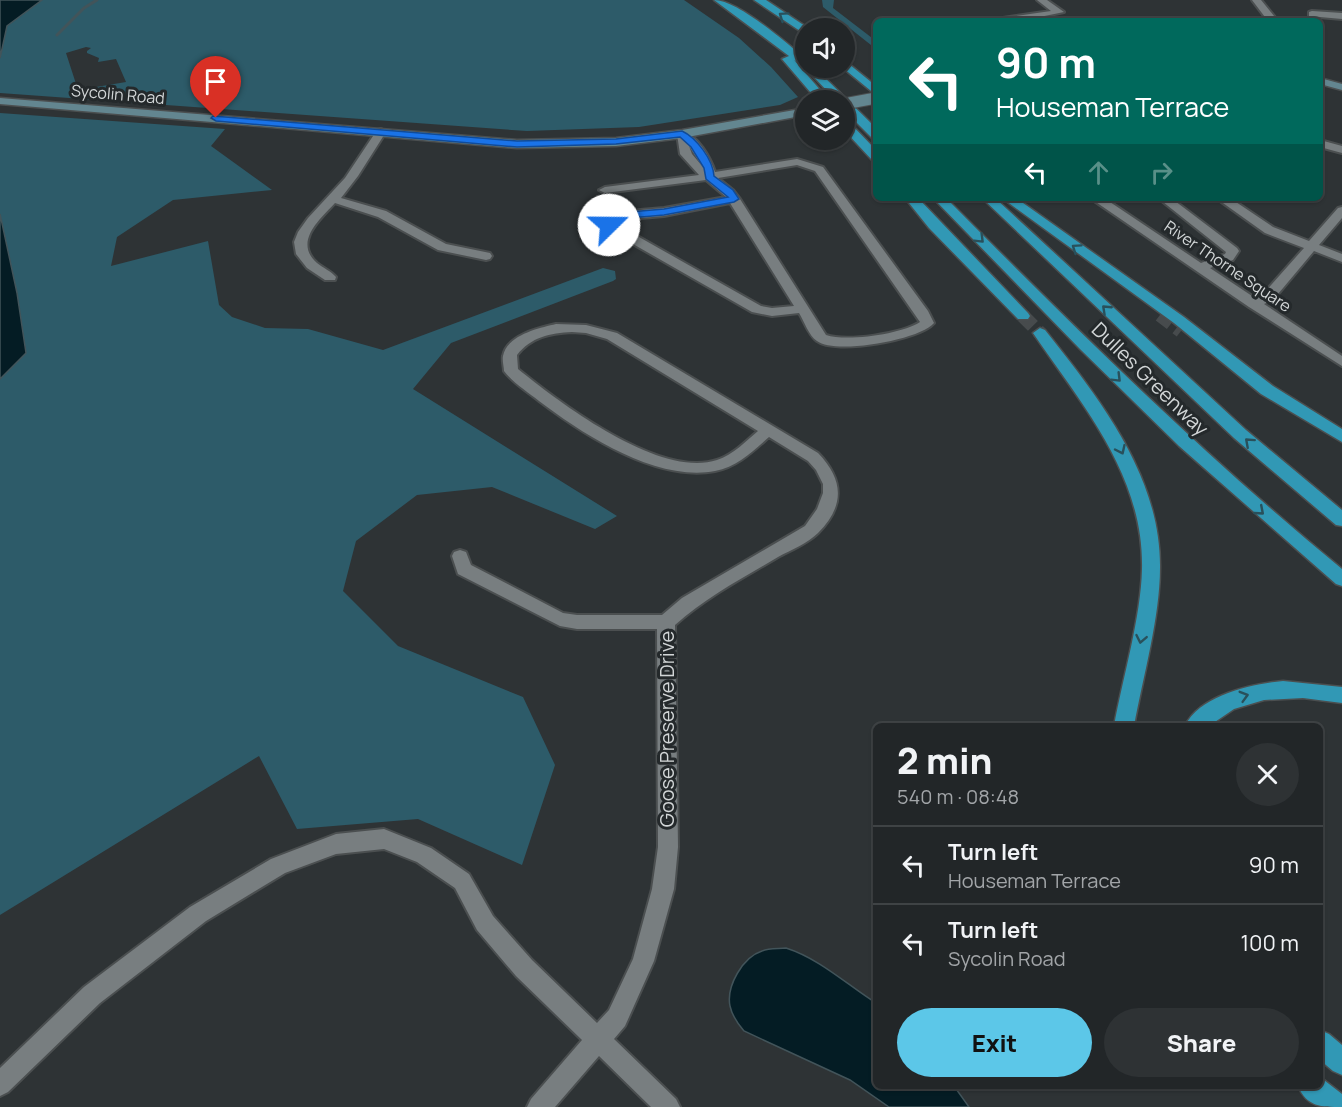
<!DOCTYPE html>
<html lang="en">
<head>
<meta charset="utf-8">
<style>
	body { margin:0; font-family:Manrope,sans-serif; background:#2e3234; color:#f1f3f6; height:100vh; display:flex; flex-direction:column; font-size:22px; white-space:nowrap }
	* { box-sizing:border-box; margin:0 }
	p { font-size:20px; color:#a2a5a8 }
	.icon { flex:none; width:33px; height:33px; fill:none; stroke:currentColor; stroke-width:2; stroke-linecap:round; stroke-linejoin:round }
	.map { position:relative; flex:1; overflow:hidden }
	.details { position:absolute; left:873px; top:723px; width:450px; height:366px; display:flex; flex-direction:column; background:#222628; border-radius:9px; box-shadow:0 2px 4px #0004,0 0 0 2px #3f4345 }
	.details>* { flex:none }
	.top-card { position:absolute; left:873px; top:18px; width:450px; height:183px; border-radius:9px; box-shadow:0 2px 4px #0004,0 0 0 2px #3f4345; background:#00695c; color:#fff; overflow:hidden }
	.fabs { position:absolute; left:795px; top:18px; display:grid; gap:12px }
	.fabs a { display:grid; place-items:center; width:60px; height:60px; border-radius:50%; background:#222628; box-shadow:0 2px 4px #0004,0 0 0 2px #3f4345; font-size:30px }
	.pin { position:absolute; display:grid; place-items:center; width:51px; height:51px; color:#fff; margin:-62px -26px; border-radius:50% 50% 50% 0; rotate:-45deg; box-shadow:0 0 6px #0007 }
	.pin .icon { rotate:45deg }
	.me { position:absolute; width:66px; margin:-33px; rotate:68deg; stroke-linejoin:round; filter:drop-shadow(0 0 4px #0008) }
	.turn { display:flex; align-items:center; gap:21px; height:126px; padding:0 24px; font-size:27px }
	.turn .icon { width:78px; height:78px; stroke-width:2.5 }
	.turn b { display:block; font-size:42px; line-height:51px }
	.lanes { display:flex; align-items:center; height:57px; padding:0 24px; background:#0003; justify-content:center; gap:30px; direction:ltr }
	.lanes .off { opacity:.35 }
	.round { display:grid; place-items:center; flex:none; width:63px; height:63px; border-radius:32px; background:#2e3234 }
	.headline { display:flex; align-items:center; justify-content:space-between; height:102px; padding:0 24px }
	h1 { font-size:36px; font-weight:800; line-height:45px }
	.button { display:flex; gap:12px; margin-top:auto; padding:12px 24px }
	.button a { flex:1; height:69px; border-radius:36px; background:#5cc7e8; color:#111; font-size:24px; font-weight:800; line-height:69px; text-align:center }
	.button a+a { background:#2e3234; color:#f1f3f6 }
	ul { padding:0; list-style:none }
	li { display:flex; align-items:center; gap:18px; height:78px; padding:0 24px; border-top:2px solid #3f4345 }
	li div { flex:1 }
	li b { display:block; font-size:22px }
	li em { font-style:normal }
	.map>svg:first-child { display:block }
</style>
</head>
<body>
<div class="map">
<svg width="1342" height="1107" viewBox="0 0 1342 1107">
	<rect width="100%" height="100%" fill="#2e3335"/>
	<path fill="#2d5b69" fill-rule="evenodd" d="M42,0H684L739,38L771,67L798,97L780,105L639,127L527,131L0,93V53L7,26ZM86,47L91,48L87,51V53L99,58L98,62L116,59L126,82L78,90L66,53Z
		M822,0H834L833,8L876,41V49L823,7Z
		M0,113L225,129L211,146L272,190L173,200L117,237L111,266L208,241L219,305L232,317L265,328L308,329L383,350L603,268L615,271L616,279L613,281L451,343L413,389L617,516L595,529L492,487L417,495L356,541L343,591L398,646L523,697L555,765L522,865L418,819L297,829L259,756L0,915V379L26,353L17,293L0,214Z"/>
	<path fill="#041c24" stroke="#42545a" stroke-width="1.5" d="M0,0H42L7,26L0,58Z
		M0,214L17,293L26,353L0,379Z
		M786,948C820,959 846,984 876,1003V1086H954L969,1107H889L850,1080L744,1031C738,1024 732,1016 730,1006C726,986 743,957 762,951C769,948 779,949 786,948Z"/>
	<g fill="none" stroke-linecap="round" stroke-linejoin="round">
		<path stroke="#42545a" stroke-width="3" d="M57,35L84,8L97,0"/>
		<path stroke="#474b4d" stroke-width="14" stroke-dasharray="14 7" stroke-linecap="butt" d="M1160,315L1181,331
			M1023,316L1040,333"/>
		<defs>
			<path id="street" d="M1037,0H1047L1064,12L1020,21H998L1003,18L1051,11Z
				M1252,0H1261L1278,21H1268Z
				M1312,11L1342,13V19L1309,16V12Z
				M974,18L980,19L982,21H969Z
				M381,129L386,132L358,176L341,198L386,211L446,244L490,253L492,256L490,259L486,260L438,250L378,217L335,203C320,219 293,242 317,263C323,268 331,271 336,277L335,280H325L307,268L296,254L294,242L298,232L308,218L345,178L377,130Z
				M682,131C698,136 710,157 715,172L797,159L823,167L928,311L934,323C920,340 835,355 817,341C809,336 804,321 799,313L772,316L752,312L605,228L603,225L610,216L629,211L664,208L726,197L706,180L605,193L599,190L605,187L699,175L680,154L677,134ZM689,146L702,166L692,154ZM797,165L815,171L920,322C902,334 847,342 826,335L740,199L733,190L718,178ZM730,203L794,306L772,308L761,306L616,224L629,219L664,216Z
				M1320,140L1342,146V153L1320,147Z
				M1090,198H1104L1201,263L1225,254L1226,252L1158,198H1171L1237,248L1239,251L1233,260L1210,268L1255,298L1263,294L1304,248L1265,233L1216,198H1230L1273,227L1309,241L1338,208L1342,207V218L1319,245L1342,254V262L1314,251L1273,300L1264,304L1342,356V366L1249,307Z
				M556,324L586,325L617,333L818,453C844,480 845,506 818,533C808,543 791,550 778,557C743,578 706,597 675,625L678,847L674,889L654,961L625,1026L614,1039L676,1099L680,1107H651L599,1056L555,1107H527L531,1099L582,1040L516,976L477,930L455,888L417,862L384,849L336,854L285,873L206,921L100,1003L8,1092L0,1096V1068L84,987L190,907L271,859L336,834L384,829L431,848L469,874L493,916L532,960L597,1023L609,1010L633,959L652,889L658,847L657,629H577L560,626L458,574L452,556L454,552L460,550L466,552L471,565L563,613L577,615H662L682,598L805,526L817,509L823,493V484L816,470L808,461L769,437C753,451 737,467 715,471C656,482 584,435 539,401C528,392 513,383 504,371C504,367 502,360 503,356C507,335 539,328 556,324ZM572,332L586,333L607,339L758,431C746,441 733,455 717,460C660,479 560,403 518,369L517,355C531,337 550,333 572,332Z"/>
			<path id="secondary" d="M1320,78L1342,84V90L1320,84Z
				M0,98L517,140L616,138L682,130L806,108V115L682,138L616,146L517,148L0,104Z"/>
			<path id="highway" d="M714,0C738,0 786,43 806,59V68H815L876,128V139L872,138L844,110V100H836L805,68L794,60L829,100H817L782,59L789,56Z
				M754,0H766L808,28H806V35Z
				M844,60L876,86V95L843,68H844Z
				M844,120L848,121L876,150V161L872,160L844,130Z
				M905,198H918L1028,313L1030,316L1028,319H1018L929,228Z
				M933,198H946C1074,327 1202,454 1342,569V586L1336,584L1179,446L1080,349Z
				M982,198H995L1246,430L1342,510V526L1336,525L1234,438Z
				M1002,198H1016L1184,317L1273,386L1342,429V442L1261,394L1174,323Z
				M1040,328L1045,330C1099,398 1161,476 1160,568C1160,617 1143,677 1134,726H1114C1123,677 1141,617 1142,569C1144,475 1082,405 1033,333Z
				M1283,681L1342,687V703L1303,698L1264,700L1234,709L1209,726H1185C1200,695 1252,684 1283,681Z
				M1320,1030L1329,1034L1342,1045V1075L1333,1071L1320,1060Z
				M1320,1077L1342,1094V1107C1321,1107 1307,1107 1298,1086H1320Z"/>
		</defs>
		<use href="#street" stroke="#4b4f50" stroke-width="4"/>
		<use href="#secondary" stroke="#4b4f50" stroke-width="3"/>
		<use href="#highway" stroke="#4b4f50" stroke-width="3"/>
		<use href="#street" fill="#787e80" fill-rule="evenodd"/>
		<use href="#secondary" fill="#638690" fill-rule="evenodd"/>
		<use href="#highway" fill="#3198b5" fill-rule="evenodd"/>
		<defs>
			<path id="secondary-bridge" d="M844,104L876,98"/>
		</defs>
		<use href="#secondary-bridge" stroke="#4b4f50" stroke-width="13" stroke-linecap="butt"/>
		<use href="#secondary-bridge" stroke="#638690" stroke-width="11"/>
	</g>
	<defs><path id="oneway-chevron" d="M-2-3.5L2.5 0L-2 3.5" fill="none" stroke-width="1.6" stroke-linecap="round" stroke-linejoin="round" transform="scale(1.5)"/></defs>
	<g stroke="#29505b">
		<use href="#oneway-chevron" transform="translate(783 16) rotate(-145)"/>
		<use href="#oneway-chevron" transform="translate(980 239) rotate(45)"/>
		<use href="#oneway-chevron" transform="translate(1076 248) rotate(-145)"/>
		<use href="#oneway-chevron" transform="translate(1106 309) rotate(-137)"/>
		<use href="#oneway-chevron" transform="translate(1117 378) rotate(45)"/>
		<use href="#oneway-chevron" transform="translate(1249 442) rotate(-138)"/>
		<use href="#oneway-chevron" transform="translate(1121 450) rotate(65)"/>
		<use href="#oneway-chevron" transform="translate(1260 511) rotate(41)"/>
		<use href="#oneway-chevron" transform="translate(1141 639) rotate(101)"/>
		<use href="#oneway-chevron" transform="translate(1244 696) rotate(-16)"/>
	</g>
	<path fill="#1a73e8" stroke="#114b97" stroke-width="1.5" d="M213,116L517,141L616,139L682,131C697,138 713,160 714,176L733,190L739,199L734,202L664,215L630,218L617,222L613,227H606L604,225L610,217L629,212L664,209L728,197L706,179L704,168L691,147L680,137L616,144L517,147L216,121L211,118Z"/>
	<g text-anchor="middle" stroke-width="6" stroke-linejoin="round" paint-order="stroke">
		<g font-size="16" fill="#d2d6d7" stroke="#24292b">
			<text transform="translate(118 94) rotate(5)" y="6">Sycolin Road</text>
			<text transform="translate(1228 266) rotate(34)" y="6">River Thorne Square</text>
		</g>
		<g font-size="20" fill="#d2d6d7" stroke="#24292b">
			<text transform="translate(1150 379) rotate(44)" y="7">Dulles Greenway</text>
			<text transform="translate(667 729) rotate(-90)" y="7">Goose Preserve Drive</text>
		</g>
	</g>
</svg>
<div class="fabs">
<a><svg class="icon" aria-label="sound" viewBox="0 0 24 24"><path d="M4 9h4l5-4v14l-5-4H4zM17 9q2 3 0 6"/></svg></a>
<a><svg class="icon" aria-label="layers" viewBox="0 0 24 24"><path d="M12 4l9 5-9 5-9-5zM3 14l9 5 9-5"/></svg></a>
</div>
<div class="pin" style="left:216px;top:118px;background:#d93025"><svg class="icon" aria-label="arrive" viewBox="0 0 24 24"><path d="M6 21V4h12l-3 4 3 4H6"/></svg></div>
<svg class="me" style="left:609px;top:225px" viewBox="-20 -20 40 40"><circle r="19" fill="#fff"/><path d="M0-13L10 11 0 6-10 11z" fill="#1a73e8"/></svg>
<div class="top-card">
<div class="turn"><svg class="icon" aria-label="left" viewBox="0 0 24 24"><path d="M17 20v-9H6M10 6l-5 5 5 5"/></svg><div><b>90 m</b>Houseman Terrace</div></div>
<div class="lanes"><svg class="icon" aria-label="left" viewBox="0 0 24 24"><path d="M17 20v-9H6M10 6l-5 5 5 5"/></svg><svg class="icon off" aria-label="ahead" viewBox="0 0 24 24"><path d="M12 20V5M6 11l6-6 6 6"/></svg><svg class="icon off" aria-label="right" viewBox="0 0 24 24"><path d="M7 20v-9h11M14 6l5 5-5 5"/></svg></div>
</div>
<section class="details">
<div class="headline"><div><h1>2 min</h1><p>540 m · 08:48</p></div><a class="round"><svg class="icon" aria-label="close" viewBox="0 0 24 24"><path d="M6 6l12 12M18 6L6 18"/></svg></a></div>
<ul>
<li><svg class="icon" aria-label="left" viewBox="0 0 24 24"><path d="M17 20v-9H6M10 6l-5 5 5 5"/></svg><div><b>Turn left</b><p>Houseman Terrace</p></div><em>90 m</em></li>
<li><svg class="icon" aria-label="left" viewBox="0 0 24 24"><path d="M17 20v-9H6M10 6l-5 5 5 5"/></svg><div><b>Turn left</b><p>Sycolin Road</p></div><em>100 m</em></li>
</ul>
<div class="button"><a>Exit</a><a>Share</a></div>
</section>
</div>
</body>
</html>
